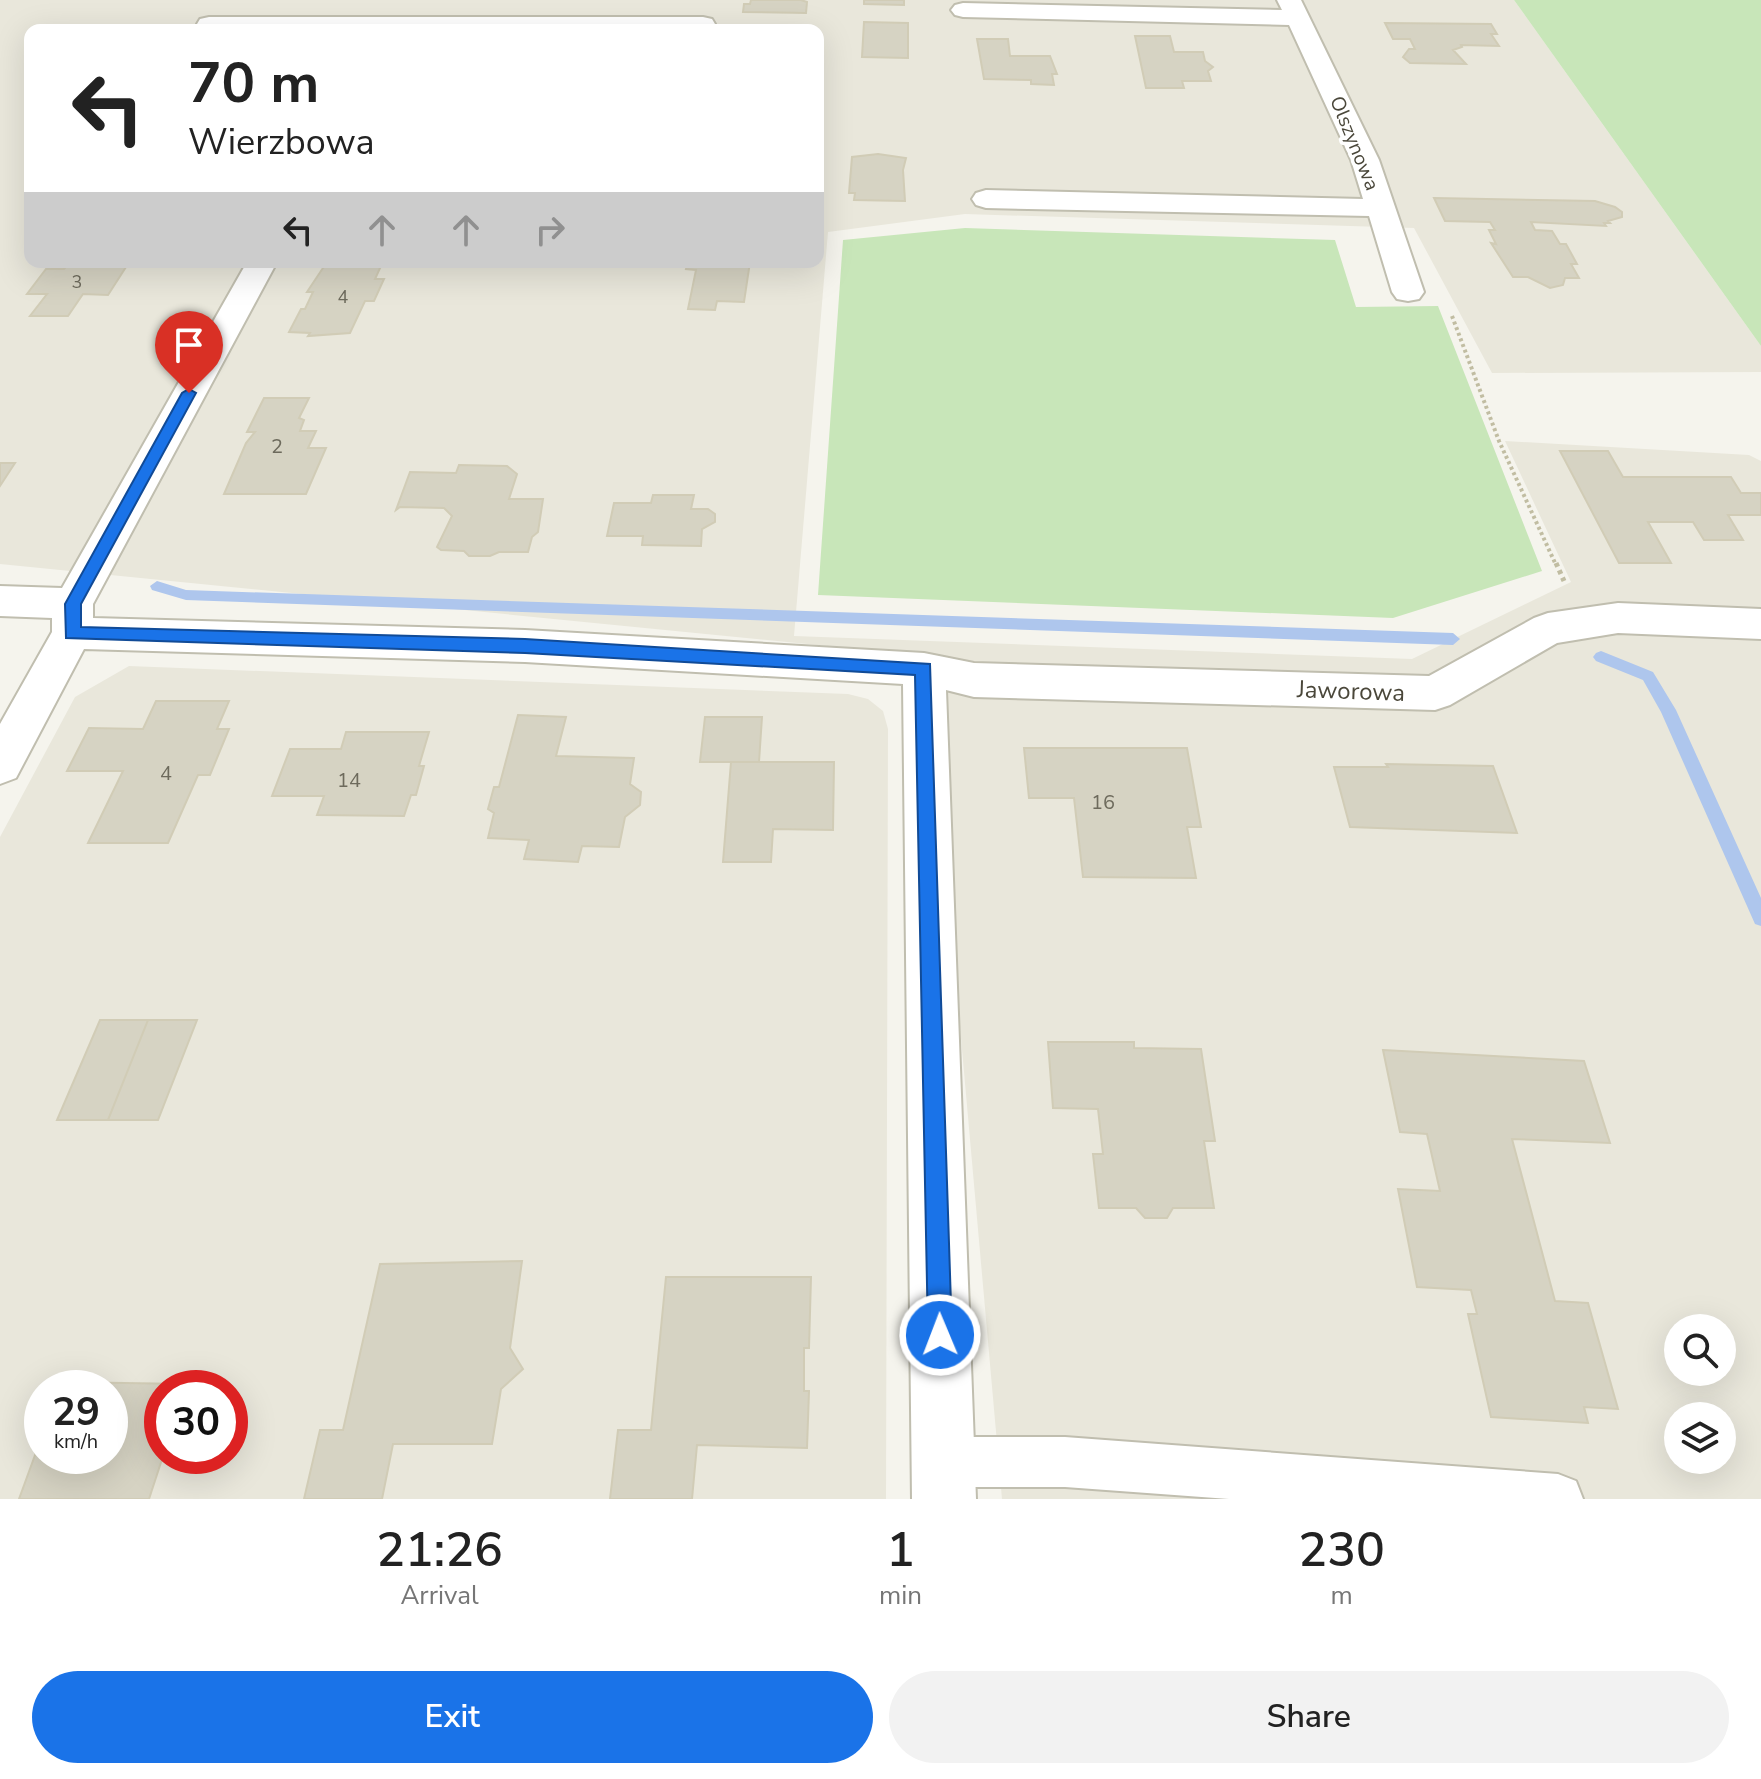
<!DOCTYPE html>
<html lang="en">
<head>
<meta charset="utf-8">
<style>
	body { margin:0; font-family:"Nunito Sans",sans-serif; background:#f2f2f2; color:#222; height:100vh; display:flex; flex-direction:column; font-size:30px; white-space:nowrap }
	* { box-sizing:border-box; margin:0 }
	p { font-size:26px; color:#767676 }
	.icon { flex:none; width:44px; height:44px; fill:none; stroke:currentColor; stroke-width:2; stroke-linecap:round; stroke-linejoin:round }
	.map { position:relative; height:1499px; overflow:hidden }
	.sheet { display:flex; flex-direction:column; background:#fff; flex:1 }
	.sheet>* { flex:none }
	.banner { position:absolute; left:24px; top:24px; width:800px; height:244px; border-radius:16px; box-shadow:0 8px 32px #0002; background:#fff; color:#222; overflow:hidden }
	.fabs { position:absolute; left:1664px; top:1314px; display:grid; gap:16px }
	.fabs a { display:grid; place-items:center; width:72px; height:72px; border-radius:50%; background:#fff; box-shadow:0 8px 32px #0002; font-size:40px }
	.speed { position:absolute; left:24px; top:1370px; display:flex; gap:16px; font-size:40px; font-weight:700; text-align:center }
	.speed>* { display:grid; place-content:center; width:104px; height:104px; border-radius:50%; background:#fff; box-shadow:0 8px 32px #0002; line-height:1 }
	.speed small { font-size:20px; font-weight:400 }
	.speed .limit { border:12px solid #d22; background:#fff; color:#111 }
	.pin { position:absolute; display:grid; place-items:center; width:68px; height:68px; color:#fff; margin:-82px -34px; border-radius:50% 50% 50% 0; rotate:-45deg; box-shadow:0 0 8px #0007 }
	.pin .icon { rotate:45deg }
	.me { position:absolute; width:88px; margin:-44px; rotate:359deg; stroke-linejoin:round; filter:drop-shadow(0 0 6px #0008) }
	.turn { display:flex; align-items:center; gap:28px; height:168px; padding:0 32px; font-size:36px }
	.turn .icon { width:104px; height:104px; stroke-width:2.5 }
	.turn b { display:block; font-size:56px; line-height:68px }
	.lanes { display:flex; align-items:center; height:76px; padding:0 32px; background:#0003; justify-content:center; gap:40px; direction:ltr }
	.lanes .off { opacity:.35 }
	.eta { display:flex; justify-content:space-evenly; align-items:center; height:136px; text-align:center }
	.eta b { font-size:48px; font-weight:600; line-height:56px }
	.primary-button { display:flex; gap:16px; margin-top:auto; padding:16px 32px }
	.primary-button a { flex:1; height:92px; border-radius:48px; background:#1a73e8; color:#fff; font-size:32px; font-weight:600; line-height:92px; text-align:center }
	.primary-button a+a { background:#f2f2f2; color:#222 }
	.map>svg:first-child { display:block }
</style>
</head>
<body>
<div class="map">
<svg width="1761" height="1499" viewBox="0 0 1761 1499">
	<rect width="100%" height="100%" fill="#f5f4ed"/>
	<path fill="#e9e7db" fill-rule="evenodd" d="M0,0H1514L1761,346V372L1492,373L1414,228L965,214L828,232L794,636L1412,659L1571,582L1505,441L1749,455L1761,461V1499H1002L927,656L0,564ZM30,30H818V262H30ZM1678,1328H1722V1372H1678ZM1678,1416H1722V1460H1678Z
		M129,666L848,694L868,699L883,711L888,729L886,1499H0V837L75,697ZM42,1388H110V1456H42ZM162,1388H230V1456H162Z"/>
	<path fill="#c8e6b9" d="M1514,0H1761V346Z
		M965,228L1335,240L1356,307L1438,306L1542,571L1393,618L818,595L843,240Z"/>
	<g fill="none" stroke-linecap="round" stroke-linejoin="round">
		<path fill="#aec6ed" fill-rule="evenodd" d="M157,581L186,590L1453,633L1460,639L1453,645L186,600L152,590L150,586Z
			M1601,651L1653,672L1676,710L1761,898V926L1755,924L1661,712L1643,680L1596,661L1593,657L1596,653Z"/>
	</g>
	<path fill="#d6d3c3" stroke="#d1ccb6" stroke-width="2" d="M751,0H801L807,2L806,13L743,12L744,4H750Z
		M864,0H904V5L864,4Z
		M864,22L908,23V58L862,57Z
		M1385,23L1491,24L1497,34H1491L1499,46L1461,45L1462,47L1453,50L1466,64L1410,63L1403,57L1409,49H1415L1410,39H1393Z
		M1135,36H1170L1174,52H1203L1205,61L1213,67L1208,71L1211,81H1182L1184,88H1146Z
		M977,39H1008L1010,56H1050L1057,74H1052L1054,85L1031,84V80L984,79Z
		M878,154L906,158L903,170L905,201L854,200L855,193H849L852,157Z
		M1434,198L1595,201L1615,207L1622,212V217L1608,221L1610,223H1604L1606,226L1531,222L1535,230L1552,231L1560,244H1566L1577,264H1571L1579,278H1565L1563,285L1550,288L1528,277H1513L1491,243L1496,244L1489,230H1495L1490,222L1445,221Z
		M70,262H93L89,267H126L108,295L83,294L68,316H30L47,294H27L46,269H64Z
		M688,262H750L744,302L717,301L715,310L688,309L696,270L686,269Z
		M325,265L381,266L375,279H384L374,301H365L350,333L308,336L310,333L289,332L301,309H305L313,292H307Z
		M264,398H309L299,418L304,420L300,431H316L308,448H326L306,494H224L246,443L255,432H247Z
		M1560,451H1608L1623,477H1731L1741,493H1761V515H1728L1743,540H1704L1693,522H1648L1671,563H1619Z
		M0,463H15L0,486Z
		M459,465L507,466L517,474L509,499H543L538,532L532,537L528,552H499L490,556H469L464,551L441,550L437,547L452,516L444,508L400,507L396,510L410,472L456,473Z
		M653,495H694L691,509H708L715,514V522L702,529L701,546L642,545L643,536H607L614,503H651Z
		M156,701H229L217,729H229L210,775H198L168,843H88L123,771H67L89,728L143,729Z
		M518,715L566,717L556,756L634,758L630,784L641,792L640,805L625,817L619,847L582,846L578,862L524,859L529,840L488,838L494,813L488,809L494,787H499Z
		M705,717H762L759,762H700Z
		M346,732H429L419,766H424L416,795H411L404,816L317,815L324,796H272L290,749H341Z
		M1024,748H1187L1201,827H1187L1196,878L1083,877L1074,798H1029Z
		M731,762H834L833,830L773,829L771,862H723Z
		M1386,764L1493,766L1517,833L1350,827L1334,767H1388Z
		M100,1020H148L108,1120H57Z
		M148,1020H197L158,1120H108Z
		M1048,1042H1134V1048L1201,1049L1215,1141H1204L1214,1208H1173L1167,1218H1145L1136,1208H1099L1093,1154H1103L1098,1109L1053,1108Z
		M1383,1050L1584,1061L1610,1143L1512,1139L1555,1301L1588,1303L1618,1409L1584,1407L1588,1423L1491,1417L1468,1314H1477L1471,1290L1417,1287L1398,1189L1440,1191L1427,1134L1400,1132Z
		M522,1261L510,1348L523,1369L501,1389L492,1444H393L382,1499H304L320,1430H343L380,1264Z
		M666,1277H811L809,1348H804V1391H809L807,1448L697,1445L692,1499H610L618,1430H651Z
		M62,1382L185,1384L184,1388H162L163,1456L149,1499H19L42,1436V1456H110V1388H60Z"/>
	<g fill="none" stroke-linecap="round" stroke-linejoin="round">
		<defs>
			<path id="lane" d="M943,1437H1065L1558,1474L1576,1481L1583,1499H1229L1065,1487H943L926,1479L918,1462L926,1445Z"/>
			<path id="street" d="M1277,0H1301L1379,160L1424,292L1419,299L1408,301L1397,299L1392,292L1369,216L986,208L976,205L972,199L976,193L986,190L1363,199L1351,160L1289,25L963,17L955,15L951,10L955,5L963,3L1282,10Z
				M209,17H703L712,19L715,24L708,30L200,29L197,24L200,19Z
				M247,262H277L93,604V618L525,630L924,653L974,663L1429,676L1534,618L1548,613L1618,603L1761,609V639L1618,633L1557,643L1450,705L1435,710L974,697L946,690L976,1499H912L903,684L525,662L84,649L16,778L0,784V724L52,632V618L0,616V586L62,588Z"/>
		</defs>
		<use href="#lane" stroke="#c0beaf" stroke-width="4"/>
		<use href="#street" stroke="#c0beaf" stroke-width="4"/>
		<path stroke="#c1bda2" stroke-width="4" stroke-dasharray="3 3" stroke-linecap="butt" d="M1452,316L1499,441L1556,565"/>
		<path stroke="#c1bda2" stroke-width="5" stroke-dasharray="4 4" stroke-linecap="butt" d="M1556,563L1564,581"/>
		<use href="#lane" fill="#fff" fill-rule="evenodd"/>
		<use href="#street" fill="#fff" fill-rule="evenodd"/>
	</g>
	<path fill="#1a73e8" stroke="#114b97" stroke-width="2" d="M189,389L196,393L81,604V627L525,639L930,664L952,1335L949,1344L940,1347L931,1344L928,1335L915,675L525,653L66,638L65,604L182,393Z"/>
	<g text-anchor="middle" stroke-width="7" stroke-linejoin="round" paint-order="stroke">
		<g font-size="18" fill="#6d6a5c">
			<text x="77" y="288">3</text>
			<text x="343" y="303">4</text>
		</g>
		<g font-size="20" fill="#4a473a" stroke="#fff">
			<text transform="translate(1355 143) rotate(68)" y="7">Olszynowa</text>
		</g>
		<g font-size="20" fill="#6d6a5c">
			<text x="277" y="453">2</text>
			<text x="166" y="780">4</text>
			<text x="349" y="787">14</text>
			<text x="1103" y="809">16</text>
		</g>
		<g font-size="24" fill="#4a473a" stroke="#fff">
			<text transform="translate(1351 691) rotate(2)" y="8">Jaworowa</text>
		</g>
	</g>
</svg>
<div class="fabs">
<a><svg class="icon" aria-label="search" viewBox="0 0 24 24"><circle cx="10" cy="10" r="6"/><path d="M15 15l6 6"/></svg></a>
<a><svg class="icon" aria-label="layers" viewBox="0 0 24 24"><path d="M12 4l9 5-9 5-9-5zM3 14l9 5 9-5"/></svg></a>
</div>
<div class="speed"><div>29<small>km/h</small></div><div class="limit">30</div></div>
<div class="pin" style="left:189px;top:393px;background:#d93025"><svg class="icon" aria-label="arrive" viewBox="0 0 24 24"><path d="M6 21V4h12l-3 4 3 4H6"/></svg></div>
<svg class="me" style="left:940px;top:1335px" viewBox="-20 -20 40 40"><circle r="17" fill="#1a73e8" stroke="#fff" stroke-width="3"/><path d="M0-11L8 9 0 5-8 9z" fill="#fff"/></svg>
<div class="banner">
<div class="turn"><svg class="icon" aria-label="left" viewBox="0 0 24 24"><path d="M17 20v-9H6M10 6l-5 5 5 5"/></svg><div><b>70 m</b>Wierzbowa</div></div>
<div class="lanes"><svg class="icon" aria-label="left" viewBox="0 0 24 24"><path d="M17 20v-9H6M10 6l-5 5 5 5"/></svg><svg class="icon off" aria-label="ahead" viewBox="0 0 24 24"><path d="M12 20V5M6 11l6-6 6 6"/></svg><svg class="icon off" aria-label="ahead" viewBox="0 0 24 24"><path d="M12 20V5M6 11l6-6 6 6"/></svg><svg class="icon off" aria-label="right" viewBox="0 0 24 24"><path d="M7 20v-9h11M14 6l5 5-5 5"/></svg></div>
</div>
</div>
<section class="sheet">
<div class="eta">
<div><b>21:26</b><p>Arrival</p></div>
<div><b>1</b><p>min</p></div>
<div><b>230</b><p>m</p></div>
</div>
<div class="primary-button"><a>Exit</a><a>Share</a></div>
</section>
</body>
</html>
